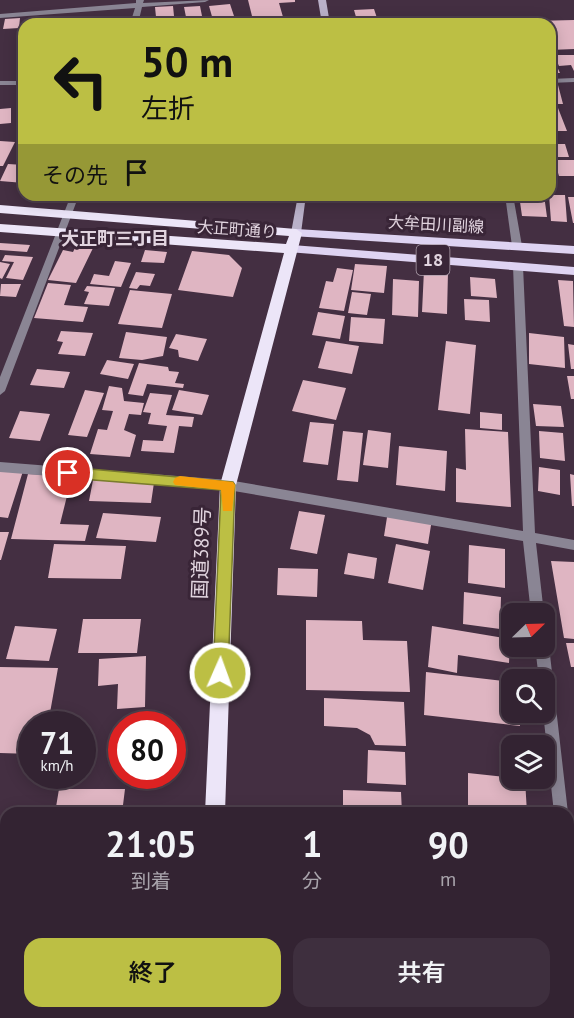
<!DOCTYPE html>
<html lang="ja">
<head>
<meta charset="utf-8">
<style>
	body { margin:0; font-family:"PT Sans","Noto Sans JP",sans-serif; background:#3e2f3e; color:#f1f3f6; height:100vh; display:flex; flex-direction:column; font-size:22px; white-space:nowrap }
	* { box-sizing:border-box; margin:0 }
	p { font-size:20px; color:#a9a4ac }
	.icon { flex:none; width:33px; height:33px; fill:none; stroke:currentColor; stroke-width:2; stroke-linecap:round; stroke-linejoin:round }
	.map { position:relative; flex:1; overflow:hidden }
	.side { position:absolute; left:0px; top:807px; width:574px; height:212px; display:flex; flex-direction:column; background:#332332; border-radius:18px 18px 0 0; box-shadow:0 3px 15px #0003,0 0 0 2px #4e404d }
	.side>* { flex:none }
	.guide { position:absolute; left:18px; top:18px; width:538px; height:183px; border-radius:18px; box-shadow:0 3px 15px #0003,0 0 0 2px #4e404d; background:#bcbf44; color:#111; overflow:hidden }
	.needle { width:39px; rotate:67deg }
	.buttons { position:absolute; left:501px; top:603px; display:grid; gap:12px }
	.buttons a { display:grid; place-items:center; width:54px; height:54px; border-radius:12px; background:#332332; box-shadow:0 3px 15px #0003,0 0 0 2px #4e404d; font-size:30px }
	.speed { position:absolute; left:18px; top:711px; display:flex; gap:12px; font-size:30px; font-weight:700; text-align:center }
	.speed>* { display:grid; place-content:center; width:78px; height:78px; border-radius:50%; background:#332332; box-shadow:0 3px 15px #0003,0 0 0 2px #4e404d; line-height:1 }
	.speed small { font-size:15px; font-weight:400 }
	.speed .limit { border:9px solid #d22; background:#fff; color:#111 }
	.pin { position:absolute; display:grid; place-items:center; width:51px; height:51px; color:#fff; margin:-26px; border:3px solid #fff; border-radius:50%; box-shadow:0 2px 6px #0007 }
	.me { position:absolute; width:66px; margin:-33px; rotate:2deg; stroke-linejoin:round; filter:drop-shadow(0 0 4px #0008) }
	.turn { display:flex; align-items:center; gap:21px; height:126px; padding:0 24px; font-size:27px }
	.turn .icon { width:78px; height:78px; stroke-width:2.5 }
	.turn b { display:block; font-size:42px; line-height:51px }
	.then { display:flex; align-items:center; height:57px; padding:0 24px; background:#0003; gap:12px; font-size:22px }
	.eta { display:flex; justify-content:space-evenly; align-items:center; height:102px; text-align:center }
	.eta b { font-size:36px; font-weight:600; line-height:42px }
	.action { display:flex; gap:12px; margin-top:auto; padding:12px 24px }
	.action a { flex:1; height:69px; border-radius:18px; background:#bcbf44; color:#111; font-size:24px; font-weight:600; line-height:69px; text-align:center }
	.action a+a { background:#3e2f3e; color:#f1f3f6 }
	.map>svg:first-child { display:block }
</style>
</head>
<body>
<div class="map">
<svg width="574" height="1018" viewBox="0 0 574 1018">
	<rect width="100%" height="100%" fill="#442f42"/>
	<path fill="#dfb5c2" d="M248,0H295V2L279,3L285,24H254Z
		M230,4L235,19H237L239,24H227L226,19L213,20L209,6Z
		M173,6L174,16L156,17L155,7Z
		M200,6L202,16L186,17L184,7Z
		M374,9L379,24H358L354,10Z
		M51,16V24H38V17Z
		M169,17L170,24H146V18Z
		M20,18L19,28L3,29L5,19Z
		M126,20V24H104L102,21Z
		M574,20V49L550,50V24H536L534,21Z
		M554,55H574V71L571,65L559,66Z
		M550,56H552L560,73H550Z
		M550,85H558L563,104H550Z
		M11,108V123L0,124V109Z
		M550,108H558L567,131H550Z
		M0,141L15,142L3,166H0Z
		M550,144H565L569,157H550Z
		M554,160H574V176H559Z
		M8,164L24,165V183L0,181Z
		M385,195H427V199L393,201Z
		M519,195H544L547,217L522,216Z
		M549,195H565L567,222L551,221Z
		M568,197H574V223H573Z
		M0,243L30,245L27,252L0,250Z
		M77,244L94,246L76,283L48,280L63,250L73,252Z
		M145,250L167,252L164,263L141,262Z
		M192,251L229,255L242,268L233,297L178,290Z
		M5,255L33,257L23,280L6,278L14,262L2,261Z
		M115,261L131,263L121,287L90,284L94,274L109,276Z
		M0,262L10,264L2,279L0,278Z
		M355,264L387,266L384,293L351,290Z
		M337,268L353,270L344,311L319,308L326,281L333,282Z
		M424,270L448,272L447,314L422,312Z
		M136,272L155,274L150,286L140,285L137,289L129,288Z
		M470,277L495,279L497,298L471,296Z
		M393,279L419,281L418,317L392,315Z
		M558,280L573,281L574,327L564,326Z
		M48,283L71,285L64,305L88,307L83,322L34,318Z
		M1,284H21L16,297L0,296Z
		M87,286L115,288L109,306L84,304L89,292L84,291Z
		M130,290L172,294L162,328L118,324Z
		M352,292L371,294L367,315L348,313Z
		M464,299L489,300L490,322L465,320Z
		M318,312L345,316L340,339L312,335Z
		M351,317L385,319L383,344L349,341Z
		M61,331L93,333L85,356L58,354L63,342L57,341Z
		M126,332L167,337L163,356L142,360L119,358Z
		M529,333L564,337L565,368L529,364Z
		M176,334L207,339L198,361L179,357L178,350L169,348Z
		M326,341L359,346L352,374L318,368Z
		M446,341L476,345L470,414L438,410Z
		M568,344L574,345V369H571Z
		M107,360L134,364L128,379L100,374Z
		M139,363L168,367L169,371L179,372L175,383L184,384L183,388L147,384L143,396L128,394Z
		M37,369L70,372L64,388L30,385Z
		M567,376H574V399H571Z
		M303,380L346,388L336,420L292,411Z
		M109,386L122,388L124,401L144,403L141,415L129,414L124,430L136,435L130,457L90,454L98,429L107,430L113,411L102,410Z
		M85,390L104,393L87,437L68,435Z
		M179,390L209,395L202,415L172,410Z
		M150,393L172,395L166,415L194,417L192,427L179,426L174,453L141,451L143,440L163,441L167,426L148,424L151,413L143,412Z
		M533,404L561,406L564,427L536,426Z
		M20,411L50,414L40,441L9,438Z
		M480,412L502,414V430L480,428Z
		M310,422L334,424L328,465L303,462Z
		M465,429L508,432L511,507L456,502V468L466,470Z
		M368,430L391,433L388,468L363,465Z
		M343,431L363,433L358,482L337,480Z
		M539,431L563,433L565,461L540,458Z
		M399,446L447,451L445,491L396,485Z
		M0,467L24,468L8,518L0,517Z
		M539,467L560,470V495L538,491Z
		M28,474L72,476L60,524L89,525L85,541L11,539Z
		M570,474L574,475V506H572Z
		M94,475L155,476L151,503L89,501Z
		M299,511L325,515L317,554L290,549Z
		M388,511L432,519L428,544L384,536Z
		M103,513L161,517L156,542L96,538Z
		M0,532H9L1,560H0Z
		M54,544L126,546L121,579L48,578Z
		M396,544L430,551L423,590L388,583Z
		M469,545L505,549V588L468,583Z
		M348,553L377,558L374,579L344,574Z
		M551,561L574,562V639L564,638Z
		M278,568L318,569L317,597L277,595Z
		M464,592L501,597L500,629L463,624Z
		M83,619H141L137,653H78Z
		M306,620L362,621L363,640L407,641L410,692L306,690Z
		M15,626L57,629L49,661L6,659Z
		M432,626L510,639L509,663L458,655L457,673L428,667Z
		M566,643H574V667H571Z
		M146,656L145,707L117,709L118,684L98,686L99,659Z
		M0,667L58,668L48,724H32V754L0,753Z
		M426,672L512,682V712H519L520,726L424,715Z
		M324,698L404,702L406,746L375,745L370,735L357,728L324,726Z
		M368,750L405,752L406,785L367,783Z
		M468,773L525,779L527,813L468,806Z
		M59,789H125L122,813H55Z
		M343,790L401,792L402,813H343Z
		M420,806L468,812L467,813H420Z
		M0,890H6L3,924H0Z
		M476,1012H544V1018H477Z"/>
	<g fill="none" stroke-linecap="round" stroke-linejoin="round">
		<path fill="#8a8594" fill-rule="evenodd" d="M136,0H144L143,3L209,0L205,2L142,7L138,24H130L135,8L0,18V14L136,3Z
			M574,78V82L550,83V79Z
			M0,81H24V85H0Z
			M71,195H79L5,391L0,395V377Z
			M505,195H513L522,246L520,248H514L512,246Z
			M518,263L523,266L535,533L574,540V550L536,543L544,614H531L523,541L228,490L0,472V462L228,480L523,531L513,266Z
			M544,641L549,646L568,813H554L543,712H544V680H539L535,646H544Z
			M568,873L574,877V937L568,935Z"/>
		<path fill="#bab1c9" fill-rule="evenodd" d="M318,0H326L330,24H322Z
			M298,195H306L301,233L296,236L291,233Z"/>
		<path fill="#ded3f2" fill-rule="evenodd" d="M296,229L574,246V254L292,236L290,233Z
			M292,245L574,267V275L288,252L286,249Z"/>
		<path fill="#ece5f8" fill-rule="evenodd" d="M0,205L296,229L302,233L236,485L225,813H205L220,485L284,253L0,232V224L286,244L289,236L0,213Z
			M195,1012H219L218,1018H194Z"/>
	</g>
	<path fill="#bcbf44" stroke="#7a7c2c" stroke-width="1.5" d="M68,467L233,482L235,485L228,673L226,678L220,680L215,678L213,673L221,490L68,478L62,473Z"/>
	<path fill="#f59e0b" d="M180,476L233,482L235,485L232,511H223L221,490L175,485L173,482L175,478Z"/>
	<g text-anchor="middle" stroke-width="6" stroke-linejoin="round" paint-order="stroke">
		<g font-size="16" fill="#e1d4df" stroke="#392537">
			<text transform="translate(436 224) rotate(3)" y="6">大牟田川副線</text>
			<text transform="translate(237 229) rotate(4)" y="6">大正町通り</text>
		</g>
		<g font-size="18" font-weight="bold" fill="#e1d4df" stroke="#392537">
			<text x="115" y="245">大正町三丁目</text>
		</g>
		<rect fill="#392537" stroke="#afa0ad" stroke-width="1.5" x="416.5" y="245" width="33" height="30" rx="4.5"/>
		<g font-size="18" font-weight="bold" fill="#e1d4df">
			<text x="433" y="266">18</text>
		</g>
		<g font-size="20" fill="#e1d4df" stroke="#392537">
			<text transform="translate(201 553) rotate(-88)" y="7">国道389号</text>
		</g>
	</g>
</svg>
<div class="buttons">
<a><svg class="needle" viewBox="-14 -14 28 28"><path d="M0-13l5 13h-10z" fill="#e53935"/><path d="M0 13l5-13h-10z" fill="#a9a4ac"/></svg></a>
<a><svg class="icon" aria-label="search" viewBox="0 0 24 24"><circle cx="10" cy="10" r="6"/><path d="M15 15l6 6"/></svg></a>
<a><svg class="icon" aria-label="layers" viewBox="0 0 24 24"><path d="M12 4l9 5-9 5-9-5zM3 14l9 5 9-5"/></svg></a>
</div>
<div class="speed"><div>71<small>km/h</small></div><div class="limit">80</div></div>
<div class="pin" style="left:68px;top:473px;background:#d93025"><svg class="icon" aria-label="arrive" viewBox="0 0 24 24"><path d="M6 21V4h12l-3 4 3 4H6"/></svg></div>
<svg class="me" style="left:220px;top:673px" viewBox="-20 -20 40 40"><circle r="17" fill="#bcbf44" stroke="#fff" stroke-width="3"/><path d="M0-11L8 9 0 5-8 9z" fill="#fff"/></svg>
<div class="guide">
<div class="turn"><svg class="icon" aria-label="left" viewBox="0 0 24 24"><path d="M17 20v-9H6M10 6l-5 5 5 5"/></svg><div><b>50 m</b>左折</div></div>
<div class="then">その先<svg class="icon" aria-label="arrive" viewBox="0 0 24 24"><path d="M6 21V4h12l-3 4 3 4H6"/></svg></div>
</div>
<section class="side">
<div class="eta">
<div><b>21:05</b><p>到着</p></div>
<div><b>1</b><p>分</p></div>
<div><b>90</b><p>m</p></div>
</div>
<div class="action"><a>終了</a><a>共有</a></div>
</section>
</div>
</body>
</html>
